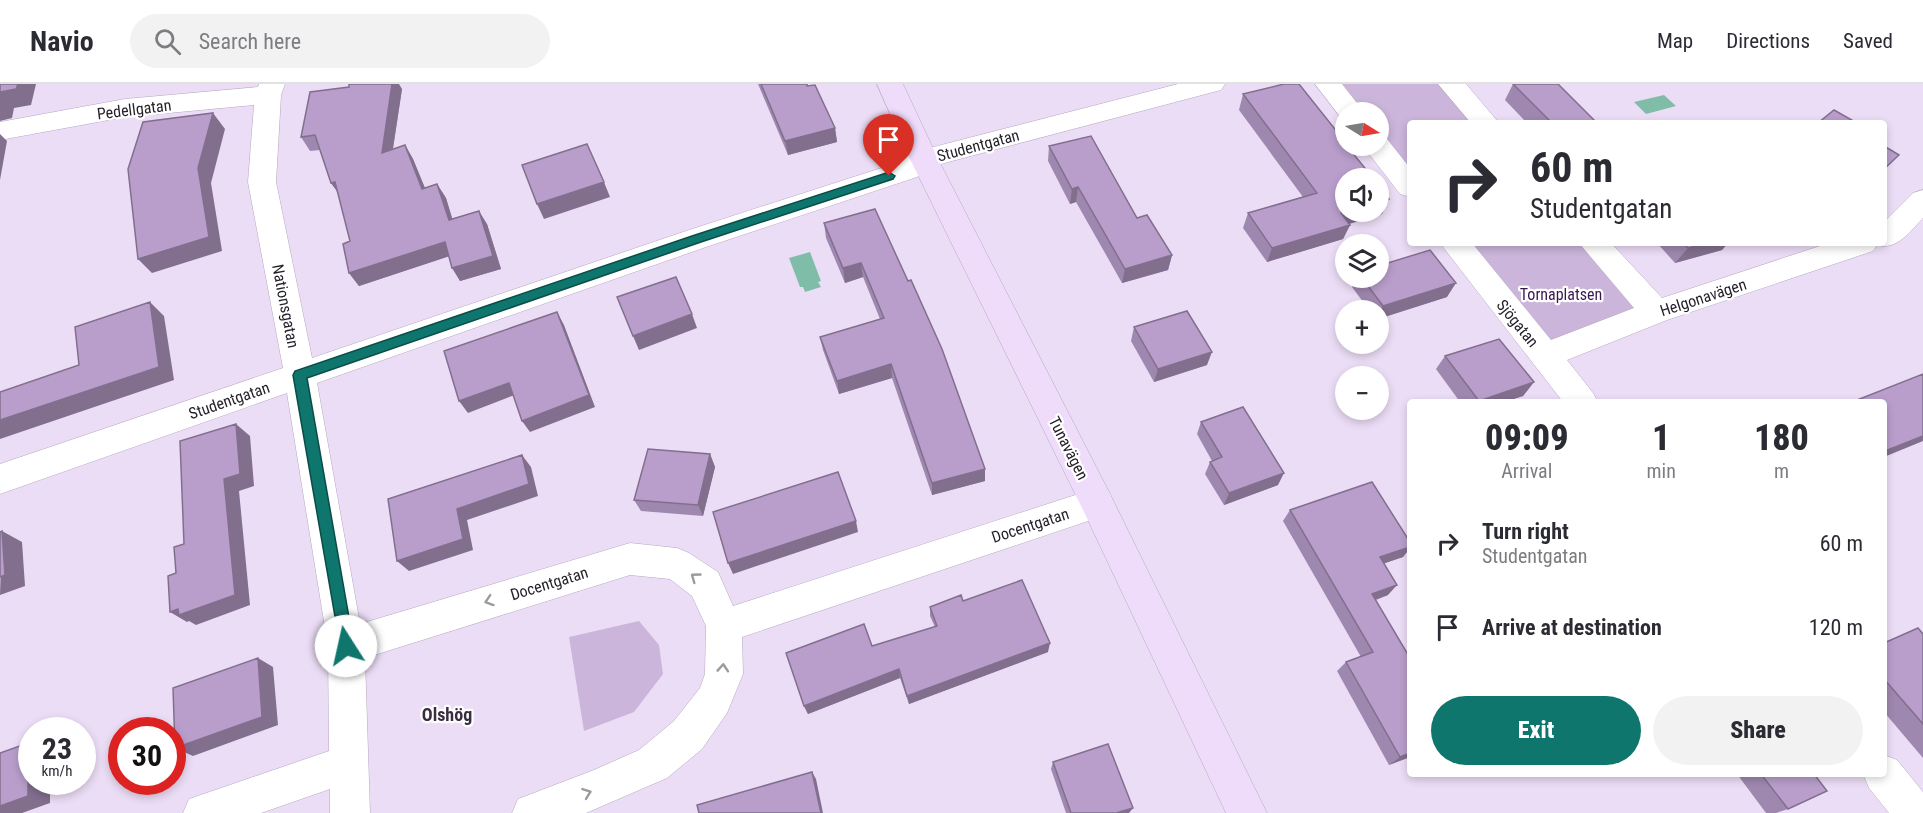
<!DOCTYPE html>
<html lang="en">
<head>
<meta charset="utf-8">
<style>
	body { margin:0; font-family:"Roboto Condensed",sans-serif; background:#f2f2f3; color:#2b2b33; height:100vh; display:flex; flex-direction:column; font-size:22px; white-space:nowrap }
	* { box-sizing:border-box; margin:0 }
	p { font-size:20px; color:#7c7c81 }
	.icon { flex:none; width:33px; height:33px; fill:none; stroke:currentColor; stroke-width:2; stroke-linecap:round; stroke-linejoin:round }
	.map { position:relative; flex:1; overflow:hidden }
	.details { position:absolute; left:1407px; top:315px; width:480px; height:378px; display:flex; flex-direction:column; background:#fff; border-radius:6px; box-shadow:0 3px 9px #0003 }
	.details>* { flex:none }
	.banner { position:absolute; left:1407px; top:36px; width:480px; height:126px; border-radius:6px; box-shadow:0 3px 9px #0003; background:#fff; color:#2b2b33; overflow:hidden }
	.needle { width:39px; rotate:101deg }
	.controls { position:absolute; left:1335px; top:18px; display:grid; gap:12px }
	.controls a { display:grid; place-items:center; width:54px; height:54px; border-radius:50%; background:#fff; box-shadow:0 3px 9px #0003; font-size:30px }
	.speed { position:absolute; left:18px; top:633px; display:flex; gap:12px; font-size:30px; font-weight:700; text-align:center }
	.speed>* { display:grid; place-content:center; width:78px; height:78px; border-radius:50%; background:#fff; box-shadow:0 3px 9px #0003; line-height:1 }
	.speed small { font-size:15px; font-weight:400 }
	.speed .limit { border:9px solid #d22; background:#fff; color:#111 }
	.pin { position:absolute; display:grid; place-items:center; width:51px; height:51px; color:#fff; margin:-62px -26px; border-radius:50% 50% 50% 0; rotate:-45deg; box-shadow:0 0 6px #0007 }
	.pin .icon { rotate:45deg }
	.me { position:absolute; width:66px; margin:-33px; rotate:350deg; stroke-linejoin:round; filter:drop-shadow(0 0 4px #0008) }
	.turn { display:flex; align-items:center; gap:21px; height:126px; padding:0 24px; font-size:27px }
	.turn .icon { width:78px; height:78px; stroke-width:2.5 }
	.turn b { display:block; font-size:42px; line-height:51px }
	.eta { display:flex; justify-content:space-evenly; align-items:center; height:102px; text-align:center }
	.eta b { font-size:36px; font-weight:800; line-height:42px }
	.primary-button { display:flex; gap:12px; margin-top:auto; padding:12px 24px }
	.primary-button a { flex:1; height:69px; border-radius:36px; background:#0f766e; color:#fff; font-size:24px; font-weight:800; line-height:69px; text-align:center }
	.primary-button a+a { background:#f2f2f3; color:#2b2b33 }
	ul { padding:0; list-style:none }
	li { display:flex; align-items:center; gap:18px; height:84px; padding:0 24px }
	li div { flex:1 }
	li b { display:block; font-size:22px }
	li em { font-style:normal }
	header { display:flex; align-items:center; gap:36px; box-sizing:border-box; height:84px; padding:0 30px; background:#fff; border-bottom:2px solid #e1e1e2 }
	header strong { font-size:28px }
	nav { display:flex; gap:33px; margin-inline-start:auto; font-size:21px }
	.search { width:420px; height:54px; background:#f2f2f3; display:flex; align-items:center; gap:15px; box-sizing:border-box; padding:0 21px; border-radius:33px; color:#7c7c81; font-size:22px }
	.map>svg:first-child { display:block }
</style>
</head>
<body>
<header>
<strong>Navio</strong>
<div class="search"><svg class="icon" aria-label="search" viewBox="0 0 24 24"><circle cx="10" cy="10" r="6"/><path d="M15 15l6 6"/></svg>Search here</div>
<nav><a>Map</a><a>Directions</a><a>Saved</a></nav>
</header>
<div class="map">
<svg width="1923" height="729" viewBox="0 0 1923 729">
	<rect width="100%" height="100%" fill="#ecddf6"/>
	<path fill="#cbb5da" d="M1328,0H1451L1486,39H1410V103L1377,62L1378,28H1351Z
		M1455,159H1594L1656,228L1545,272Z
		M639,537L659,561L663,590L634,628L584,647L569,553Z"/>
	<path fill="#80bda9" d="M1664,11L1676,22L1646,30L1634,18Z
		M810,168L821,197L818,198L821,203L805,208L803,203H800L789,174Z"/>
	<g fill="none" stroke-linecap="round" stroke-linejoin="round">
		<defs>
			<path id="street" d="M259,0H285L281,11L276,98L312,274L686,147L897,79L914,68L1178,0H1225L1221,6L933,82L917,93L706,163L317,299L360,540L630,459L677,464L689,469L718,488L733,522L1097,404L1109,408L1114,419L1109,430L742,553L743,590L727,629L702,665L667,694L586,729H512L518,715L594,686L639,666L674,637L700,604L705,590L706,542L692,512L670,495L630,491L365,574L370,729H330V705L261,729H183L189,715L329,667L328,562L287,309L0,410V380L283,284L248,98L254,21L125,33L0,56V38L125,15L258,3Z
				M1315,0H1342L1364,28H1346V36L1342,35Z
				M1438,0H1466L1499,39H1471Z
				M1378,53L1387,55L1410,84V113L1400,110L1363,62H1378Z
				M1923,106V134C1910,147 1897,167 1877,161L1873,167L1667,236L1567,276L1593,309L1598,318H1563L1440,159H1472L1551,256L1634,224L1579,159H1611L1662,214L1829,159H1884V138L1913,109Z
				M1884,671L1897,676L1923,708V729H1889L1869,704L1863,690H1884Z"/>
			<path id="secondary" d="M877,0H903L938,75L1109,408L1267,729H1226L1085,430L910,75Z"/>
		</defs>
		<use href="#street" stroke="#b6a8c0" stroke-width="1"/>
		<use href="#secondary" stroke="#b6a8c0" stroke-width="1"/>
		<use href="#street" fill="#fff" fill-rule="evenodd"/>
		<use href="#secondary" fill="#efdcfb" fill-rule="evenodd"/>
	</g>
	<path fill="#9f88af" d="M758,0H807L835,44L837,58L788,71Z
		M1513,0L1597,39H1527L1505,16Z
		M402,5L393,65L405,61L413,75L425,104L437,100L446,114L452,135L487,140L501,185L460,197L449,172L359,202L349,189L350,157L338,108L331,99L320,66L310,67L301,53Z
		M1243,10L1389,115L1382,130L1349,140L1350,141L1343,155L1267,178L1243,144L1248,129L1303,113L1239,26Z
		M1049,62L1137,134L1172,171L1168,186L1122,199L1076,118L1070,120L1048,77Z
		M875,125L985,397L932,411L892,294L839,310L823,266L820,253L880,235L863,193L845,199L826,154L824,139Z
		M1657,159H1728L1722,166L1675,179Z
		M1356,194H1378L1447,213L1378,235V226H1369L1352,203Z
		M1134,243L1207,281L1154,298L1131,257Z
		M1445,272L1534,298L1523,312L1504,318H1460L1436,285Z
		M1201,338L1278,401L1224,421L1205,390L1210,378L1212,377L1197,350Z
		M710,370L715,383L703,432L641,427L634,416Z
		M1290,426L1410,458V464L1403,473L1384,479L1388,511L1376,516L1410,673L1389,681L1337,587L1346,578L1361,573L1283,437Z
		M963,517L1048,568L909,620L900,594L808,630L804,622L872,562L935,543L930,532V523Z
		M1923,550V674L1884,628V559Z
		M1053,678L1129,729H1066L1051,685Z
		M1737,690H1814L1788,725L1776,729H1766Z"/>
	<path fill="#826f8e" d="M18,0H36L31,21L14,24L12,34L0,37V8Z
		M392,0H399L402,5L390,83L382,69Z
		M213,29L225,45L211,99L222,167L152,189L138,175L198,84Z
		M835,44L837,58L788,71L785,57Z
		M0,50L7,57L0,96Z
		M405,61L413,75L431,119L422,105Z
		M335,98L341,113L331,99Z
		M604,98L610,113L544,135L537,120Z
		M437,100L446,114L457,150L449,136Z
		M1078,103L1076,118L1070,120L1072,105Z
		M1389,115L1382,130L1335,144L1341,129L1346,128H1378V118Z
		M479,127L487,140L501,185L460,197L452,184Z
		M1350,141L1343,155L1267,178L1272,164Z
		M445,158L453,171L359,202L349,189Z
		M1707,159H1728L1722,166L1675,179L1688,164Z
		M1172,171L1168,186L1122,199L1125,185Z
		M861,179L863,193L845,199L843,184Z
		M1456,199L1447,213L1378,235V230L1383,222Z
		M150,218L164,232L174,296L0,355V336L159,283Z
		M557,228L564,241L595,323L530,348L522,337Z
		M692,230L697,244L639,266L633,252Z
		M1212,268L1207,281L1154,298L1158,285Z
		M891,280L892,294L839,310L837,297Z
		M1534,298L1523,312L1504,318H1478L1479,317Z
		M509,299L517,310L468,329L459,317Z
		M236,340L250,352L254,402L239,407L250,521L196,541L189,537L187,538L170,528L178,525L224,395Z
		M1923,352V357L1884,373V368L1885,367Z
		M710,370L715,383L703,432L698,421Z
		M522,371L531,383L538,412L467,436L473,466L409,487L397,477Z
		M985,385V397L932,411V399Z
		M1284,389L1278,401L1224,421L1229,409Z
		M856,437L858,448L733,490L728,479Z
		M2,447L22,458L25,502L0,511Z
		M1410,463V464L1403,473L1371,484L1380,473Z
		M1397,501L1388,511L1363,520L1372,510Z
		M1050,559L1048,568L909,620L907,612Z
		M258,574L273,583L278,641L193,672L175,664Z
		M899,585L900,594L808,630L804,622Z
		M28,659L32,660V698H50V719L22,729H0V722Z
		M1410,669V673L1389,681L1400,673Z
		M812,688L816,695L823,729H821Z
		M1133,724L1129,729H1116Z"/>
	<path fill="#b99ecb" stroke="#826f8e" stroke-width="1.5" d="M0,0H18L16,5L0,8Z
		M349,0H392L382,69L405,61L422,105L437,100L449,136L479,127L493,172L452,184L445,158L349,189L343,160L350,157L335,98L331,99L315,51L301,53L310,8L349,3Z
		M761,0H807V2L815,1L835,44L785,57Z
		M1284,0H1299L1346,59V62H1347L1373,94H1346V128L1341,129L1350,141L1272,164L1248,129L1317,109L1243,10Z
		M1513,0H1558L1597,39H1552Z
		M1834,26L1857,39H1818Z
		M213,29L198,84L209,153L138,175L128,85L143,38Z
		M1091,52L1137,134L1147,131L1172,171L1125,185L1078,103L1072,105L1049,62Z
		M587,60L604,98L537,120L522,81Z
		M1884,62L1899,71L1884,85Z
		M1378,101L1389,115L1378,118Z
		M875,125L908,197L911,196L942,265L985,385L932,399L891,280L837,297L820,253L884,234L861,179L843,184L824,139Z
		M1683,159H1707L1688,164Z
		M1430,166L1456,199L1383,222L1362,194H1378V182Z
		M676,193L692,230L633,252L617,213Z
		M150,218L159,283L0,336V308L79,281L75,243Z
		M1187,227L1212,268L1158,285L1134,243Z
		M557,228L589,311L522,337L509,299L459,317L444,267Z
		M1499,255L1534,298L1479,317L1445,272Z
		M1923,290V352L1885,367L1884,366V318H1852Z
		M1243,323L1284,389L1229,409L1210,378L1222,373L1201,338Z
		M236,340L240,390L224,395L235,511L179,531L178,525L170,528L168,492L176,489L174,463L184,460L180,357Z
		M648,365L710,370L698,421L634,416Z
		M522,371L529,400L457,425L463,455L397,477L388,415Z
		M838,388L856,437L728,479L713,428Z
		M1372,398L1410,458V463L1380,473L1397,501L1372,510L1410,574V669L1400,673L1346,578L1373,568L1290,426Z
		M2,447L5,491L0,493V448Z
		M1022,496L1050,559L907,612L899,585L804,622L786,569L864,540L872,562L937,542L930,523L961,511L963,517Z
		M1918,544L1923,550V640L1884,595V559Z
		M258,574L262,633L175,664L173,604Z
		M28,659V712L0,722V669Z
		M1108,660L1133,724L1116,729H1071L1053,678Z
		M812,688L821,729H699L697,721Z
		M1761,690H1814L1827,707L1788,725Z"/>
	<defs><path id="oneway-chevron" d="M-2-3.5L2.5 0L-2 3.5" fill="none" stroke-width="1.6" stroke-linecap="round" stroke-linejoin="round" transform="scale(1.5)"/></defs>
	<g stroke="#9c9a9e">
		<use href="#oneway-chevron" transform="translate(695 493) rotate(-144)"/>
		<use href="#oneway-chevron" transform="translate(489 517) rotate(162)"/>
		<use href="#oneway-chevron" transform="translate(723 584) rotate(-86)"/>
		<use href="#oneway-chevron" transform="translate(587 709) rotate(-20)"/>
	</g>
	<path fill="#0f766e" stroke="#0a4d48" stroke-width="1.5" d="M889,88L895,92L893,95L701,158L307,294L354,562L352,567L346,569L341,567L293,291L295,287L692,152Z"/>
	<g text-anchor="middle" stroke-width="4.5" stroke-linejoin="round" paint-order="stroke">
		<g font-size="16" fill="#231e27" stroke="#fff">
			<text transform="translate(134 25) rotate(-7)" y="6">Pedellgatan</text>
			<text transform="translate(978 61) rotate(-15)" y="6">Studentgatan</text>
			<text transform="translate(1703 213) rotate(-18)" y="6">Helgonavägen</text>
			<text transform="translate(286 222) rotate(79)" y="6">Nationsgatan</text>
			<text transform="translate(1518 239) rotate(51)" y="6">Sjögatan</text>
			<text transform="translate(229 316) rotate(-19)" y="6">Studentgatan</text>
			<text transform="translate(1069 364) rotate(63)" y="6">Tunavägen</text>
			<text transform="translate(1030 441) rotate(-18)" y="6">Docentgatan</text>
			<text transform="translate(549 499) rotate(-17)" y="6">Docentgatan</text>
		</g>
		<g font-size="16" fill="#3a174d" stroke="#fff">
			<text x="1561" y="216">Tornaplatsen</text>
		</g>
		<g font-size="18" font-weight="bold" fill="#392d40" stroke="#fff">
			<text x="447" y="637">Olshög</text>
		</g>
	</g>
</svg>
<div class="controls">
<a><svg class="needle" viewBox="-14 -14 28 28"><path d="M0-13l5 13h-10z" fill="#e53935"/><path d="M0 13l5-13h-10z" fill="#7c7c81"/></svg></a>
<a><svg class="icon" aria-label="sound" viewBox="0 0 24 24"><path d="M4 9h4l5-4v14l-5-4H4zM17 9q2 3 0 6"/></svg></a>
<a><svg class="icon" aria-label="layers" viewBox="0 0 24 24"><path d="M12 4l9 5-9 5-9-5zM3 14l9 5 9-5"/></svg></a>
<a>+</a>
<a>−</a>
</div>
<div class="speed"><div>23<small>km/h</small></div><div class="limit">30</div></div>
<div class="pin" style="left:889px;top:92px;background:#d93025"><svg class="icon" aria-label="arrive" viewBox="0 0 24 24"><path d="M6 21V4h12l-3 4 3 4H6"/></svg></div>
<svg class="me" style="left:346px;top:562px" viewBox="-20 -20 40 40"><circle r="19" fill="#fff"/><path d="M0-13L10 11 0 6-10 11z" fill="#0f766e"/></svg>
<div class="banner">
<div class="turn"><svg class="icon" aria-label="right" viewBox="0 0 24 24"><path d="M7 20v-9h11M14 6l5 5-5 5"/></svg><div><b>60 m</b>Studentgatan</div></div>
</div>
<section class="details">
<div class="eta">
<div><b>09:09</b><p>Arrival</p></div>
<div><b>1</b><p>min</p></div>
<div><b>180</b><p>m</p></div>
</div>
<ul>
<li><svg class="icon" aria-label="right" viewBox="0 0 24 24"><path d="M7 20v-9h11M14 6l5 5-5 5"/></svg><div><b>Turn right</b><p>Studentgatan</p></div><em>60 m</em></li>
<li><svg class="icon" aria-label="arrive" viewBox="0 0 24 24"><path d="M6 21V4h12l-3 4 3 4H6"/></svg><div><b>Arrive at destination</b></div><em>120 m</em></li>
</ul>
<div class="primary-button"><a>Exit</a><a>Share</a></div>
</section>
</div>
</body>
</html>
